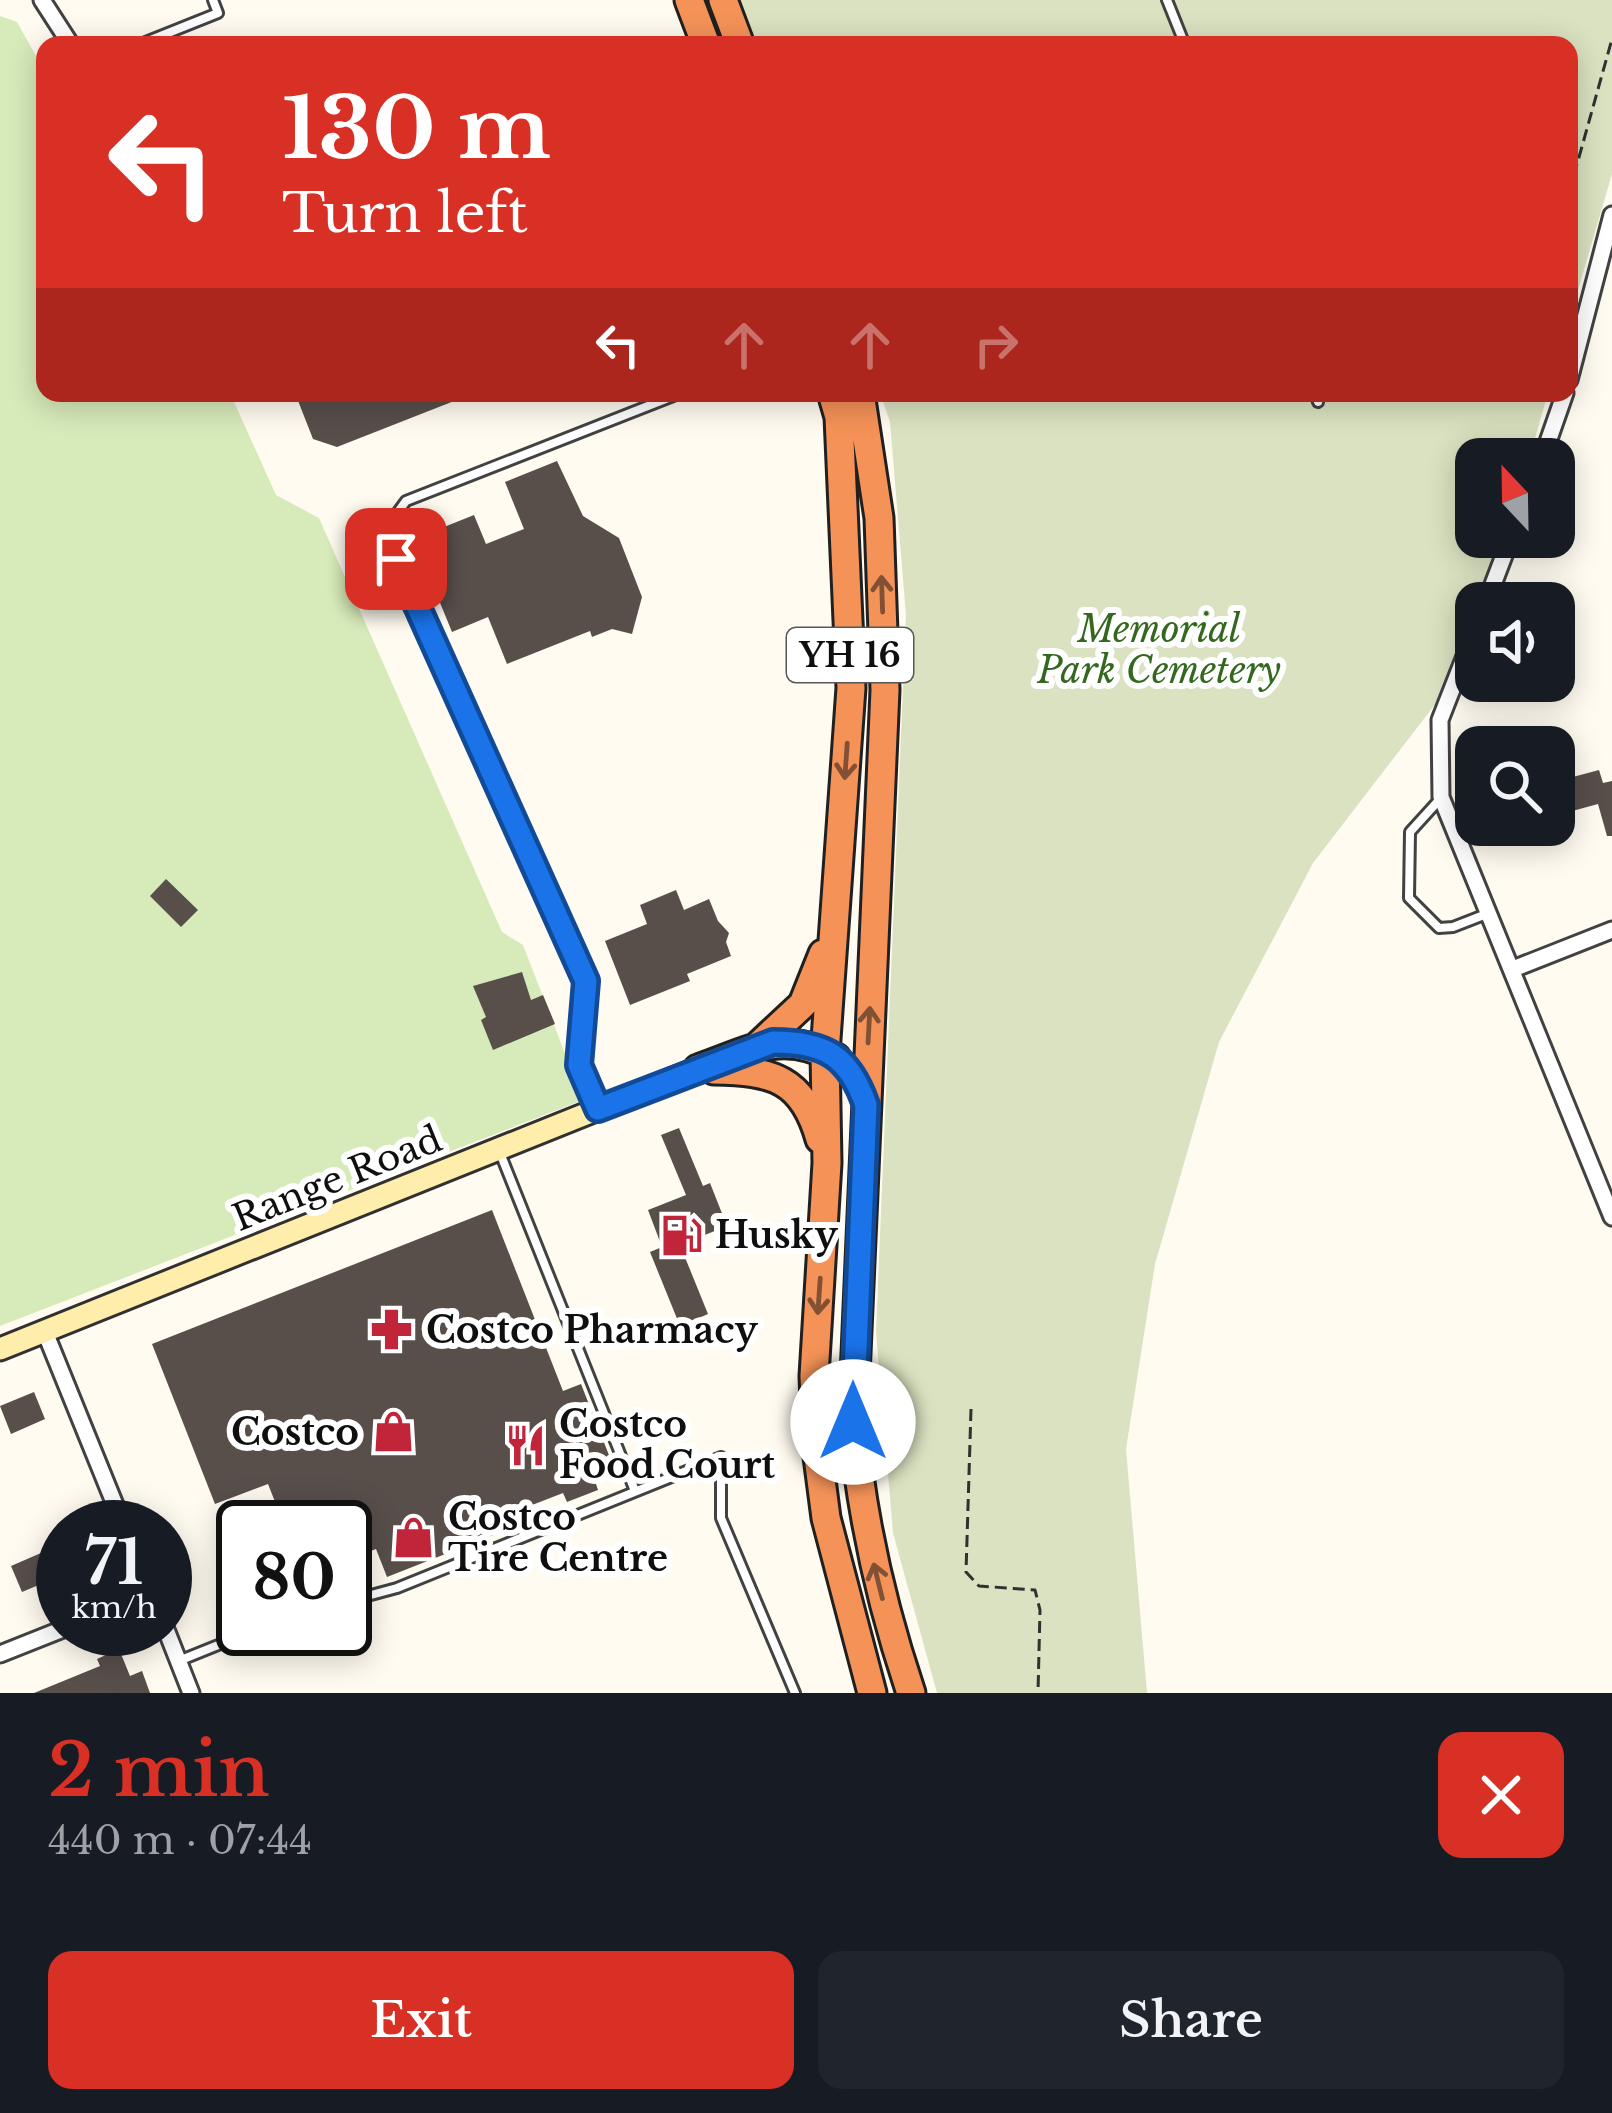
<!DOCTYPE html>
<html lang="en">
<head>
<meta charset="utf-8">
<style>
	body { margin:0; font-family:"Libre Baskerville",serif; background:#20242c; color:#f1f3f6; height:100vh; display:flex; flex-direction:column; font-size:45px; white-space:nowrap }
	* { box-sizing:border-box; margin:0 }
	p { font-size:39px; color:#9ea1a6 }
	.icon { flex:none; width:66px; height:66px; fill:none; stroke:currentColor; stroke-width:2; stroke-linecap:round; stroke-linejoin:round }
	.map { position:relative; height:1693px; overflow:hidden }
	.panel { display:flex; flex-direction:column; background:#171b24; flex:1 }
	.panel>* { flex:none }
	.guide { position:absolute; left:36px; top:36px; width:1542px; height:366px; border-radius:24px; box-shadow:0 6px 30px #0003; background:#d93025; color:#fff; overflow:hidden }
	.needle { width:78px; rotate:338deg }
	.buttons { position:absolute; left:1455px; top:438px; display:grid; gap:24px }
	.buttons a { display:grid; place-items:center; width:120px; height:120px; border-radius:24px; background:#171b24; box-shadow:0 6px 30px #0003; font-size:60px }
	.speed { position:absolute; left:36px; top:1500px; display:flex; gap:24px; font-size:60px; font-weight:700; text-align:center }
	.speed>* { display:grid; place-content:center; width:156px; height:156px; border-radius:50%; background:#171b24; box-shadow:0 6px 30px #0003; line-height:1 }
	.speed small { font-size:30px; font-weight:400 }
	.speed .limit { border:6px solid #111; border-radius:18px; background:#fff; color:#111 }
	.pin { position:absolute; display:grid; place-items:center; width:102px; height:102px; color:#fff; margin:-51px; border-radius:24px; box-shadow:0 6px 18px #0006 }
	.me { position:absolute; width:132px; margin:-66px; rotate:0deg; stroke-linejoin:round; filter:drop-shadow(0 0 9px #0008) }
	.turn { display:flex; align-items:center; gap:42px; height:252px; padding:0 48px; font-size:54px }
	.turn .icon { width:156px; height:156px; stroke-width:2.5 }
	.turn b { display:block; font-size:84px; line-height:102px }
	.lanes { display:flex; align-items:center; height:114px; padding:0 48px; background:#0003; justify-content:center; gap:60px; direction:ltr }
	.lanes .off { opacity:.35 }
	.round { display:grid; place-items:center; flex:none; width:126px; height:126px; border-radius:24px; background:#20242c }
	.headline { display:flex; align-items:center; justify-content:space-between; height:204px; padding:0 48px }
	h1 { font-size:72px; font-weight:600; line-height:90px; color:#d93025 }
	.button { display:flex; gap:24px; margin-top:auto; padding:24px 48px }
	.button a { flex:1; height:138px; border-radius:24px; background:#d93025; color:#fff; font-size:48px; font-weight:600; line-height:138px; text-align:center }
	.button a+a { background:#20242c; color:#f1f3f6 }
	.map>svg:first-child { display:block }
</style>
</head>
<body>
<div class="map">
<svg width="1612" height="1693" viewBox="0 0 1612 1693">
	<rect width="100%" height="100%" fill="#fffbf0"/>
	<path fill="#d7eab9" d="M0,16L17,22L45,72V393H230L276,495L319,518L502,932L523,945L583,1100L0,1326Z"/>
	<path fill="#dae2c1" d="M740,0H1612V174L1569,321V45H758Z
		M880,393H1548L1529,459H1476V537H1506L1480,603H1476V612L1443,694L1313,863L1219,1042L1155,1264L1126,1449L1147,1693H937L893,1533L876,1332L906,615L890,422Z"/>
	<path fill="#584f4b" d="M295,393H472V394L337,447L313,439Z
		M557,461L583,516L619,538L642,597L632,634L612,629L592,637L590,631L507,664L488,617L452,632L414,539L474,515L486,544L524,529L505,482Z
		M1599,770L1603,783L1612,781V836H1607L1598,804L1565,813L1563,809L1559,810L1554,792V782Z
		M166,879L198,910L181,927L150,896Z
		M676,890L684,910L709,899L718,921L729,933L726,942L731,956L687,974L690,981L630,1005L605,941L647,924L640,905Z
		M522,972L531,1000L543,995L555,1024L493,1050L481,1020L486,1017L473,986Z
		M679,1128L703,1186L710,1183L727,1226L680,1245L708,1314L680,1326L650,1252L662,1247L648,1210L686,1195L661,1135Z
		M492,1210L563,1391L581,1384L616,1473L595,1481L598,1490L567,1502L563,1493L509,1514L514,1527L387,1577L376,1549L345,1561V1527H285L268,1484L215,1504L152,1344Z
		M34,1392L45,1419L11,1434L0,1406Z
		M41,1553L53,1579L22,1592L11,1566Z
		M119,1649L130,1676L142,1671L150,1693H34L100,1666L97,1659Z"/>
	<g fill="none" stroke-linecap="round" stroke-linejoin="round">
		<defs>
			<path id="lane" d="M1167,0L1185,45
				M138,45L218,13L213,0
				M1315,393L1318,402
				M1440,799L1410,832L1409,898L1439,928L1453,927L1489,913
				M597,1107L579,1065L586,981L396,559L389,524L406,501L681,393
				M500,1153L635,1491
				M345,1602L397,1588L721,1457V1518L795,1693
				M181,1660L258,1629"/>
			<path id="street" d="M42,0L71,45
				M1569,380L1612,215
				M1542,459L1565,393
				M1486,603L1511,537
				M1476,628L1440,720L1441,797L1612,1217
				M1513,969L1612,930
				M45,1332L124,1527
				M165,1627L191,1693
				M0,1654L63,1629"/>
			<path id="secondary" d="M0,1349L698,1069"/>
			<path id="highway" d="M689,0L706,45
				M723,0L740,45
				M832,393L839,417L851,688L825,1053L827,1163L814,1376L817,1449L826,1518L872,1693
				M860,393L879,518L885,690L853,1422C861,1515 881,1604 911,1693
				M757,1047L803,1004L823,954
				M698,1069C753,1050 780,1029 836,1058
				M714,1070C772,1071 803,1078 820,1139"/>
		</defs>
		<use href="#lane" stroke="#424242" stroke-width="14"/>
		<use href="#street" stroke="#424242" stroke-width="21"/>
		<use href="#secondary" stroke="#313131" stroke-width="27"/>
		<use href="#highway" stroke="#202020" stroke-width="33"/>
		<path stroke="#313131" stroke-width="3" stroke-dasharray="12 6" stroke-linecap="butt" d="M1569,193L1612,39
			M971,1409L966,1572L979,1586L1035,1590L1040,1610L1038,1693"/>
		<use href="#lane" stroke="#fff" stroke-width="8"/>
		<use href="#street" stroke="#fff" stroke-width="15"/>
		<use href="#secondary" stroke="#ffeeab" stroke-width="21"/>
		<use href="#highway" stroke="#f59258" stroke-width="27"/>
	</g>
	<defs><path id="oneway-shaft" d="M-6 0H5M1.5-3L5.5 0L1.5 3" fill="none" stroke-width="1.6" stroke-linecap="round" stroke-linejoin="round" transform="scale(3)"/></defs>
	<g stroke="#825034">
		<use href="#oneway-shaft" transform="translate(882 594) rotate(-92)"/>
		<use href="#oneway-shaft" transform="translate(846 761) rotate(94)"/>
		<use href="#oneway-shaft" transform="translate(869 1025) rotate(-87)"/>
		<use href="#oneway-shaft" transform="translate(819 1296) rotate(94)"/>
		<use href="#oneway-shaft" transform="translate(878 1581) rotate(-104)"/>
	</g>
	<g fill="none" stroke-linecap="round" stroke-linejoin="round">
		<defs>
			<path id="route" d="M396,559L586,981L579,1065L598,1109L773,1042C825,1042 849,1056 866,1105L853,1422"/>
		</defs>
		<use href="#route" stroke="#114b97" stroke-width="30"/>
		<use href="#route" stroke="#1a73e8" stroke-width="21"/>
	</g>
	<defs>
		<symbol id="fuel-bare" viewBox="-9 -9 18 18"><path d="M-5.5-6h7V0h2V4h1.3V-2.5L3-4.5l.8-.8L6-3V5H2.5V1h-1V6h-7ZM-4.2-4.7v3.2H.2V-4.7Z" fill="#c1253a" stroke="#fff" stroke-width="2.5" paint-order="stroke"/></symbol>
		<symbol id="pharmacy-bare" viewBox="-9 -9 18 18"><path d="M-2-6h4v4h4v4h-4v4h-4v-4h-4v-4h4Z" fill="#c1253a" stroke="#fff" stroke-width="2.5" paint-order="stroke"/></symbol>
		<symbol id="shop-bare" viewBox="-9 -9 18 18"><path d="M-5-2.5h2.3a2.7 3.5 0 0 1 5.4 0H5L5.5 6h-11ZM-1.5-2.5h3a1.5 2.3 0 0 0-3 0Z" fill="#c1253a" stroke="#fff" stroke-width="2.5" paint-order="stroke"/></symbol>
		<symbol id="restaurant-bare" viewBox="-9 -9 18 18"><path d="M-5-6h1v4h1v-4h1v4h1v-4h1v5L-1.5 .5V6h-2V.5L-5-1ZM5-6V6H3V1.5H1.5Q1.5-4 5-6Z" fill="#c1253a" stroke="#fff" stroke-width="2.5" paint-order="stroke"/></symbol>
	</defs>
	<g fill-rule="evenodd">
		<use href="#fuel-bare" x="652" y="1206" width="59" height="59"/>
		<use href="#pharmacy-bare" x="362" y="1300" width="59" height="59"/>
		<use href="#shop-bare" x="364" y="1402" width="59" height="59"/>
		<use href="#restaurant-bare" x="496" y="1416" width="59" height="59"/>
		<use href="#shop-bare" x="384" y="1508" width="59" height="59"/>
	</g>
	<g text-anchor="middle" stroke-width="12" stroke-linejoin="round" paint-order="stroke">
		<rect fill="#fff" stroke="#575757" stroke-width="3" x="787" y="628" width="126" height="54" rx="9"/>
		<g font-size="33" font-weight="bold" fill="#0f0f0f">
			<text x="850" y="667">YH 16</text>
		</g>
		<g font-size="36" font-style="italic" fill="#34681e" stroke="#fff">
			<text x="1159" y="642">Memorial<tspan x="1159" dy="41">Park Cemetery</tspan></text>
		</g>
		<g font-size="36" fill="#0f0f0f" stroke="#fff">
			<text transform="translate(337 1178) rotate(-22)" y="13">Range Road</text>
		</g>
		<g font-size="36" font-weight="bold" fill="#0f0f0f" stroke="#fff" text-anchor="start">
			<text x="715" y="1248">Husky</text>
			<text x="426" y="1343">Costco Pharmacy</text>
			<text x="559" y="1437">Costco<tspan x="559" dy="41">Food Court</tspan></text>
			<text x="359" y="1445" text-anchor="end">Costco</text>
			<text x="448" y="1530">Costco<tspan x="448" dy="41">Tire Centre</tspan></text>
		</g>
	</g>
</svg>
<div class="buttons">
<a><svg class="needle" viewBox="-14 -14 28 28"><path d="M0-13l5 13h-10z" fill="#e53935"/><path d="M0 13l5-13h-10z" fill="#9ea1a6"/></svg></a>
<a><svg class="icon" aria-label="sound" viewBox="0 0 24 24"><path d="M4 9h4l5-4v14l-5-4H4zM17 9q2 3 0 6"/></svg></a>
<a><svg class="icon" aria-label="search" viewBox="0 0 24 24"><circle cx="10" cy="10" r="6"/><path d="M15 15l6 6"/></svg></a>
</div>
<div class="speed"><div>71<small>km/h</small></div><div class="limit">80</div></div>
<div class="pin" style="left:396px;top:559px;background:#d93025"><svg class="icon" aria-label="arrive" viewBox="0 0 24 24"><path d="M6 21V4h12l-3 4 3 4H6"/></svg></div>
<svg class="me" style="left:853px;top:1422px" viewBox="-20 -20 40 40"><circle r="19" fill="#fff"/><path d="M0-13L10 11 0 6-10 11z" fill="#1a73e8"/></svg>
<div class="guide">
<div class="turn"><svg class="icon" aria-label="left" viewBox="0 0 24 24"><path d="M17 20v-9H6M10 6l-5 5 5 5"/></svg><div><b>130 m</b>Turn left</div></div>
<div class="lanes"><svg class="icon" aria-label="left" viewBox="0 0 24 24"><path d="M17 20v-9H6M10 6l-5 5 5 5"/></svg><svg class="icon off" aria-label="ahead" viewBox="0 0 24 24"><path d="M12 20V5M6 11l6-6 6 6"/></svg><svg class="icon off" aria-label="ahead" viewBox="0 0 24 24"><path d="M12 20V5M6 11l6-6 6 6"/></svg><svg class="icon off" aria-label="right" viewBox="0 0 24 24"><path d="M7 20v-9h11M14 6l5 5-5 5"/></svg></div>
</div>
</div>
<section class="panel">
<div class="headline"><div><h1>2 min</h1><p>440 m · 07:44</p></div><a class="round" style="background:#d93025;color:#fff"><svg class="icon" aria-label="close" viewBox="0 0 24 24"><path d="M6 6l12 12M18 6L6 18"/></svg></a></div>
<div class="button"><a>Exit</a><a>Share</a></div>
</section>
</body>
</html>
